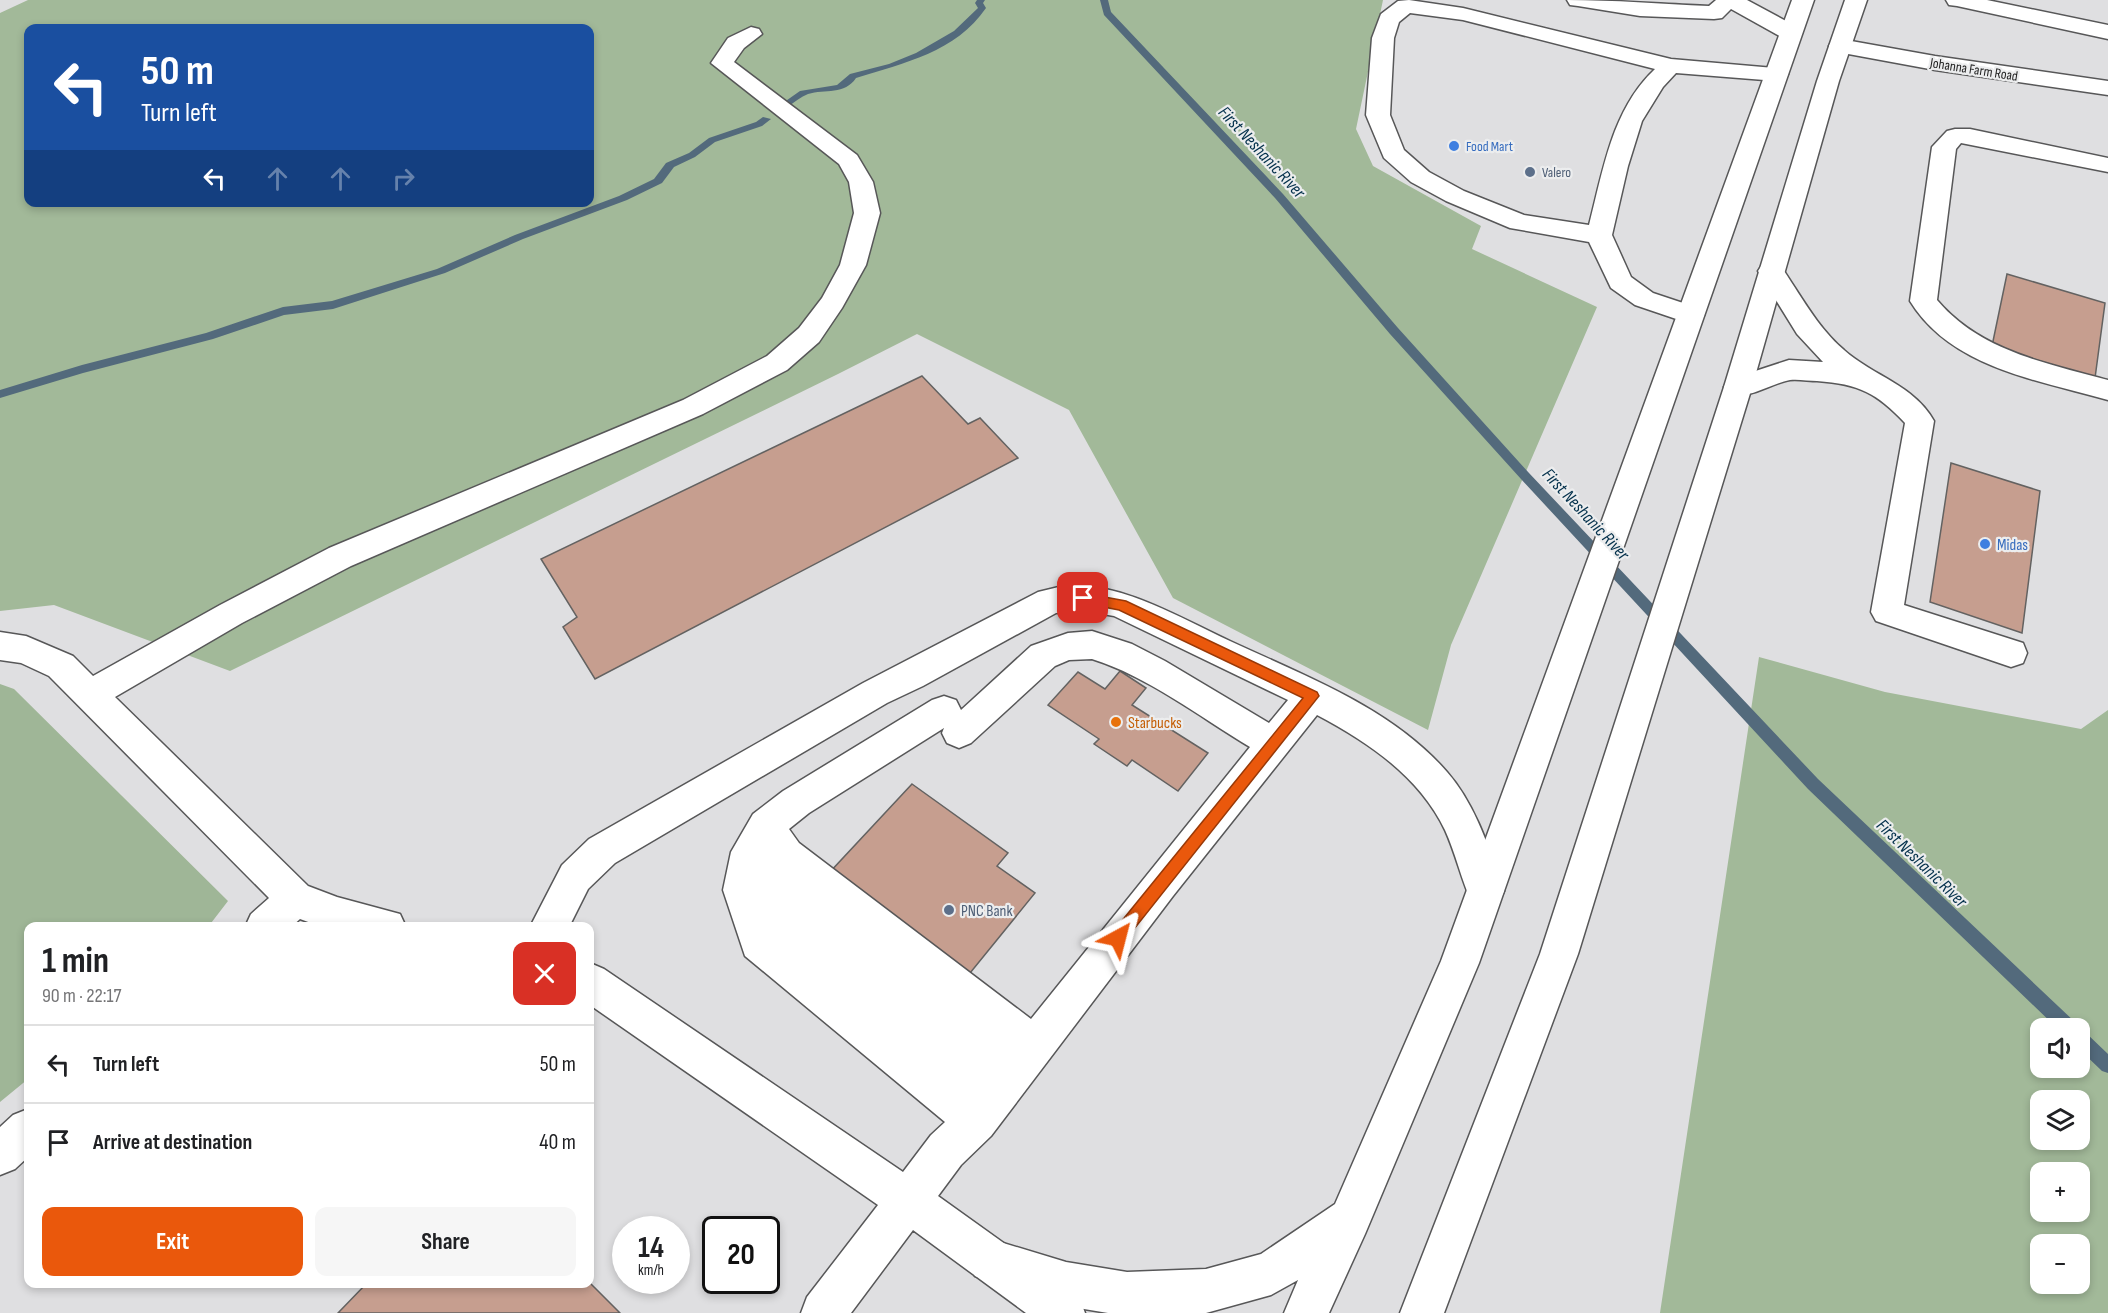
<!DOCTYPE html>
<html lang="en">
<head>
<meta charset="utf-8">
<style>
	body { margin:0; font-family:"Sofia Sans Condensed",sans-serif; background:#f6f6f6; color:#202124; height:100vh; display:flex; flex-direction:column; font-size:22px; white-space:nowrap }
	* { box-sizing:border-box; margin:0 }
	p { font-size:20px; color:#757577 }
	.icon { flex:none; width:33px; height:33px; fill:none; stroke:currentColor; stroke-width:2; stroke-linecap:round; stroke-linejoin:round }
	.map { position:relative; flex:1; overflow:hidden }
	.sheet { position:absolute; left:24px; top:922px; width:570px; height:366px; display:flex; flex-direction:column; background:#fff; border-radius:12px; box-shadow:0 3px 9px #0003 }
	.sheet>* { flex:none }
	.top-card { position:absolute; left:24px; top:24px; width:570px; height:183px; border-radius:12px; box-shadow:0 3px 9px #0003; background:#1a4fa0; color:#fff; overflow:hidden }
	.fabs { position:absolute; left:2030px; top:1018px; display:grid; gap:12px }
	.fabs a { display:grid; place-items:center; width:60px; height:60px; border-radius:12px; background:#fff; box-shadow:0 3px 9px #0003; font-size:30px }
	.speed { position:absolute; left:612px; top:1216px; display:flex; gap:12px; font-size:30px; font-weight:700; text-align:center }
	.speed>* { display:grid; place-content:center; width:78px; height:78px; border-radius:50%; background:#fff; box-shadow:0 3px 9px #0003; line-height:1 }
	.speed small { font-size:15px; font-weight:400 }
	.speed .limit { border:3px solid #111; border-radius:9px; background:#fff; color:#111 }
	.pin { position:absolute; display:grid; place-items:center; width:51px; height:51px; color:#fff; margin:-26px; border-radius:12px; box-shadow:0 3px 9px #0006 }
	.me { position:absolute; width:66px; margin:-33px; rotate:38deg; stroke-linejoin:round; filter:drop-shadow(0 0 4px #0008) }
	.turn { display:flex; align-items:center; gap:21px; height:126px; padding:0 18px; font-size:27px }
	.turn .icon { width:78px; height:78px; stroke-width:2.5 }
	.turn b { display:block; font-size:42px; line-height:51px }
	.lanes { display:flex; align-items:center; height:57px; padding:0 18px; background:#0003; justify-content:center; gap:30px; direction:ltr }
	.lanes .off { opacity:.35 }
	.round { display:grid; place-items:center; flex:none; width:63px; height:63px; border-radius:12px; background:#f6f6f6 }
	.summary { display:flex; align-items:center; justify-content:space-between; height:102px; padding:0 18px }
	h1 { font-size:36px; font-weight:700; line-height:45px }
	.button { display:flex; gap:12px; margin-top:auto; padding:12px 18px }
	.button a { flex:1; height:69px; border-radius:12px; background:#ea580c; color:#fff; font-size:24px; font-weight:700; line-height:69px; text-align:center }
	.button a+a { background:#f6f6f6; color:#202124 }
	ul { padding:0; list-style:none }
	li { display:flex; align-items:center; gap:18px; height:78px; padding:0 18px; border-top:2px solid #e0e0e0 }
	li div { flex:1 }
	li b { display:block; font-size:22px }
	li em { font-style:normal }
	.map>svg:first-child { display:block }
</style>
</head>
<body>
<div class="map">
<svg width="2108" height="1313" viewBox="0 0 2108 1313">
	<rect width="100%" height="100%" fill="#dfdfe1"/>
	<path fill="#9fb697" d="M0,684L14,689L228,901L208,927H28V1079L0,1102Z"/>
	<path fill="#a2b999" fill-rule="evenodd" d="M28,0H1383L1356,129L1373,166L1481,226L1472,249L1597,307L1451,645L1428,730L1173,598L1069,410L917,334L838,374L230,671L54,605L0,611V13ZM28,28H590V202H28Z
		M1759,657L1885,692L2081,729L2108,710V1313H1660ZM2040,1029H2079V1068H2040ZM2040,1101H2079V1140H2040ZM2040,1173H2079V1212H2040ZM2040,1245H2079V1284H2040Z"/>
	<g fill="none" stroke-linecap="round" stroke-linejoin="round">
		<path fill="#536a7c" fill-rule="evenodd" d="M977,0H985L983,3L986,8C956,52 904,63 856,78C845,95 825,89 808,94C801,97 794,102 788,107L780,105L800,91L837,85L850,74L889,64L916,53L954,31L978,8L975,3Z
			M1100,0H1108L1111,12L1283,194L1398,328L1529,473L1818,779L2076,1023L2078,1029H2058L1808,789L1521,479L1390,334L1275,198L1104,15Z
			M763,117L771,119L762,126L715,142L695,157L674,167L662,183L627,200L523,239L445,273L333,309L284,315L213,339L83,373L0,398V390L82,365L206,333L283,307L332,301L437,269L515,235L619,196L654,179L666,163L689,153L709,138L756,122Z
			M2079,1030L2085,1032L2108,1054V1073L2102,1071L2079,1049Z"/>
	</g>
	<path fill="#c69e8f" stroke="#636261" stroke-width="1.5" d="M2007,274L2105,303L2095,378L1992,346Z
		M922,376L968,424L980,418L1018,458L595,679L563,627L577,617L541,559Z
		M1951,463L2040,491L2022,633L1930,602Z
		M1120,671L1146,688L1132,705L1208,753L1178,791L1132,760L1127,766L1094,744L1099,739L1048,705L1078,672L1105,689Z
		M912,784L1008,853L997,866L1035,893L966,978L829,873Z
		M590,1283L620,1313H338L366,1284Z"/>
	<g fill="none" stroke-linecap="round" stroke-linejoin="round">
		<defs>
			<path id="minor" d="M1409,0L1463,8L1671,59L1785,69L1788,74L1785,79L1777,81L1676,73L1663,87L1642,121L1628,166L1612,235L1631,277L1653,293L1701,309L1704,315L1701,321L1691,324L1635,305L1611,288L1589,242L1510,228L1446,201L1411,182L1384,158L1366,115L1372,38L1381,14L1398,1ZM1410,13L1463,20L1655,69C1612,109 1603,171 1589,225L1524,215L1464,191L1429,172L1404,150L1390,115L1394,38L1399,22Z
				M1567,0C1615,0 1661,4 1709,6L1716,0H1747L1799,28L1802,33L1799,38L1791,40L1783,38L1731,9L1722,18L1714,19L1640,16L1578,6L1570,5Z
				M1946,0H1987L2108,25V39L1957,6L1949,5Z
				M751,27L759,29L762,34L744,48L734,62L857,155L873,182L880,213L866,265L842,308L819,342L787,370L703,414L351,566L242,623L115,697L308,886L337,897L400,914L406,927H322L300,919L291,927H245L251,914L269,898L49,676L21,663L0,660V632L26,636L73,656L93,676L220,605L329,548L683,400L767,356L799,328L822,298L840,265L854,213L849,182L839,164L711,63L728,38Z
				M1840,39L1935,56L2108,81V95L1935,70L1832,51L1829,46L1832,41Z
				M1955,129H1970L2108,158V172L1961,143L1956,149L1937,300C1980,351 2046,363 2108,380V400C2038,380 1951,368 1910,301L1932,147L1947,131Z
				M1771,262L1780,265C1800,294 1817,327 1844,350C1873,376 1914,385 1934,421L1904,605L2023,643L2027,653L2023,663L2011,667L1876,621L1871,612L1905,423C1877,393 1859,384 1817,381C1809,381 1798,379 1790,380C1769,384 1749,400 1728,394L1724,387L1728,380L1789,360L1823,362L1797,334L1758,271L1762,265Z
				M1067,585C1126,584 1178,617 1230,641C1305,676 1392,708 1447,772C1476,805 1490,851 1504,891L1498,903L1485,908L1472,903C1461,879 1456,854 1445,830C1419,776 1368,742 1317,715L1173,896L991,1136L961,1165L938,1196L1079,1297L1085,1313H1026L913,1230L851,1313H801L807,1297L878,1205L590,1005V963L604,969L903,1172L931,1135L945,1122L745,956L723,890L731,852L753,814L783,791L932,700L944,696L956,700L961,710L1031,646L1068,633L1092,631L1132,644L1165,661L1269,723L1288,700L1114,616L1085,611L1056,613L923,686L887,703L615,863L588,889L569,927H530L562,865L589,839L863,683L1038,592ZM1092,659C1147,676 1200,717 1250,747L1031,1019L799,843L789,829L809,813L944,728L942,733L947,743L959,748L971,743L1055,666L1069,660Z
				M28,1109V1157L15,1169L0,1175V1127L13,1115Z"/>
			<path id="highway" d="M1792,0H1814L1479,963L1365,1234L1329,1313H1284L1298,1280L1271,1295L1206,1313H1108L1066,1306L975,1276L968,1261L975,1246L990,1239L1066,1262L1127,1272L1206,1269L1261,1254L1335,1204L1441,961Z
				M1845,0H1867L1839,81L1752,387L1578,954L1444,1313H1400L1540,954L1724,387L1817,81Z"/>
		</defs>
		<use href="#minor" stroke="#575758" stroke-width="3"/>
		<use href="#highway" stroke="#575758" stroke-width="3"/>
		<use href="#minor" fill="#fff" fill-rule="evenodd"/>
		<use href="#highway" fill="#fff" fill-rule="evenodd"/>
	</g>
	<path fill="#ea580c" stroke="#983908" stroke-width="1.5" d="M1083,593L1126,601L1317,692L1319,696L1123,943L1118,945L1112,943L1110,938L1112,933L1303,698L1119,610L1078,602L1077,598L1078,595Z"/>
	<g fill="#3f7fe0" stroke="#ecedee" stroke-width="2">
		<circle cx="1454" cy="146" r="6"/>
		<circle cx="1985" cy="544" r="6"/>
	</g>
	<g fill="#5c6f8a" stroke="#ecedee" stroke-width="2">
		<circle cx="1530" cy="172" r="6"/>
		<circle cx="949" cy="910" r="6"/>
	</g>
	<circle fill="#e8710a" stroke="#ecedee" stroke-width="2" cx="1116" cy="722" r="6"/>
	<g text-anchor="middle" stroke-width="4.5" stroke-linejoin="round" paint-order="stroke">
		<g font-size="14" fill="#212121" stroke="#ecedee">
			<text transform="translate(1974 69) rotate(9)" y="5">Johanna Farm Road</text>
		</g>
		<g font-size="14" fill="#366cbe" stroke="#ecedee" text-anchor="start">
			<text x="1466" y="151">Food Mart</text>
		</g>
		<g font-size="14" fill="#4e5e75" stroke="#ecedee" text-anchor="start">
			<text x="1542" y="177">Valero</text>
		</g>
		<g font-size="16" fill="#366cbe" stroke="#ecedee" text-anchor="start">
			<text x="1997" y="550">Midas</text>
		</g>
		<g font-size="16" fill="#c56008" stroke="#ecedee" text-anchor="start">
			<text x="1128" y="728">Starbucks</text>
		</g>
		<g font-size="16" fill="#4e5e75" stroke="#ecedee" text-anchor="start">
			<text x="961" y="916">PNC Bank</text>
		</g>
		<g font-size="18" font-style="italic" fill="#03304b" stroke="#ecedee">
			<text transform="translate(1262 152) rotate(47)" y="6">First Neshanic River</text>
			<text transform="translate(1586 514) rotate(47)" y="6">First Neshanic River</text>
			<text transform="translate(1922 863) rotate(44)" y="6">First Neshanic River</text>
		</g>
	</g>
</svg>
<div class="fabs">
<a><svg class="icon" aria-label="sound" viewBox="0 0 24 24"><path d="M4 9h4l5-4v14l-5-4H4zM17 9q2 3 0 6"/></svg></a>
<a><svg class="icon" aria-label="layers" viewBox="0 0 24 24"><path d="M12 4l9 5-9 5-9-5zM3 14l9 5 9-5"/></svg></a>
<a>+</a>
<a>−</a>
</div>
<div class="speed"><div>14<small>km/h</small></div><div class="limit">20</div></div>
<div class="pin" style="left:1083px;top:598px;background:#d93025"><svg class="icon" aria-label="arrive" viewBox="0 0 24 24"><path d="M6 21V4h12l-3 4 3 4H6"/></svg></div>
<svg class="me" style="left:1118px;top:938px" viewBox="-20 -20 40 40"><path d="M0-17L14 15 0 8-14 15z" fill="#ea580c" stroke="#fff" stroke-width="4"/></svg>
<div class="top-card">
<div class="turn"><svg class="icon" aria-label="left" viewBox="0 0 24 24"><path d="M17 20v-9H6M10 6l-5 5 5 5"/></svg><div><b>50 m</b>Turn left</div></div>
<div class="lanes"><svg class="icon" aria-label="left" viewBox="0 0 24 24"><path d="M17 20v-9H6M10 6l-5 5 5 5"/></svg><svg class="icon off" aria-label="ahead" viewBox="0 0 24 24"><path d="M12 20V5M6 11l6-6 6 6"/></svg><svg class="icon off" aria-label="ahead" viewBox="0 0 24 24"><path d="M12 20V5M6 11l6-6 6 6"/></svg><svg class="icon off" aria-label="right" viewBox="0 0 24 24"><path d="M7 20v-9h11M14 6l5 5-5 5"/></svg></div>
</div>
<section class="sheet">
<div class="summary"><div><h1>1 min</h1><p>90 m · 22:17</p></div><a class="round" style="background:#d93025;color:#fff"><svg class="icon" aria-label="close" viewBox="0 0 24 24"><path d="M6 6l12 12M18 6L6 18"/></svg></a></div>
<ul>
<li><svg class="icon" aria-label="left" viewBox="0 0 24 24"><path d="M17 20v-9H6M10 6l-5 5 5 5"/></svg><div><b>Turn left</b></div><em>50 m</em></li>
<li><svg class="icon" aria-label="arrive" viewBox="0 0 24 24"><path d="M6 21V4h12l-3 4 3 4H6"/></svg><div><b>Arrive at destination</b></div><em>40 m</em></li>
</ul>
<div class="button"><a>Exit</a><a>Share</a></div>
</section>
</div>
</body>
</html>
